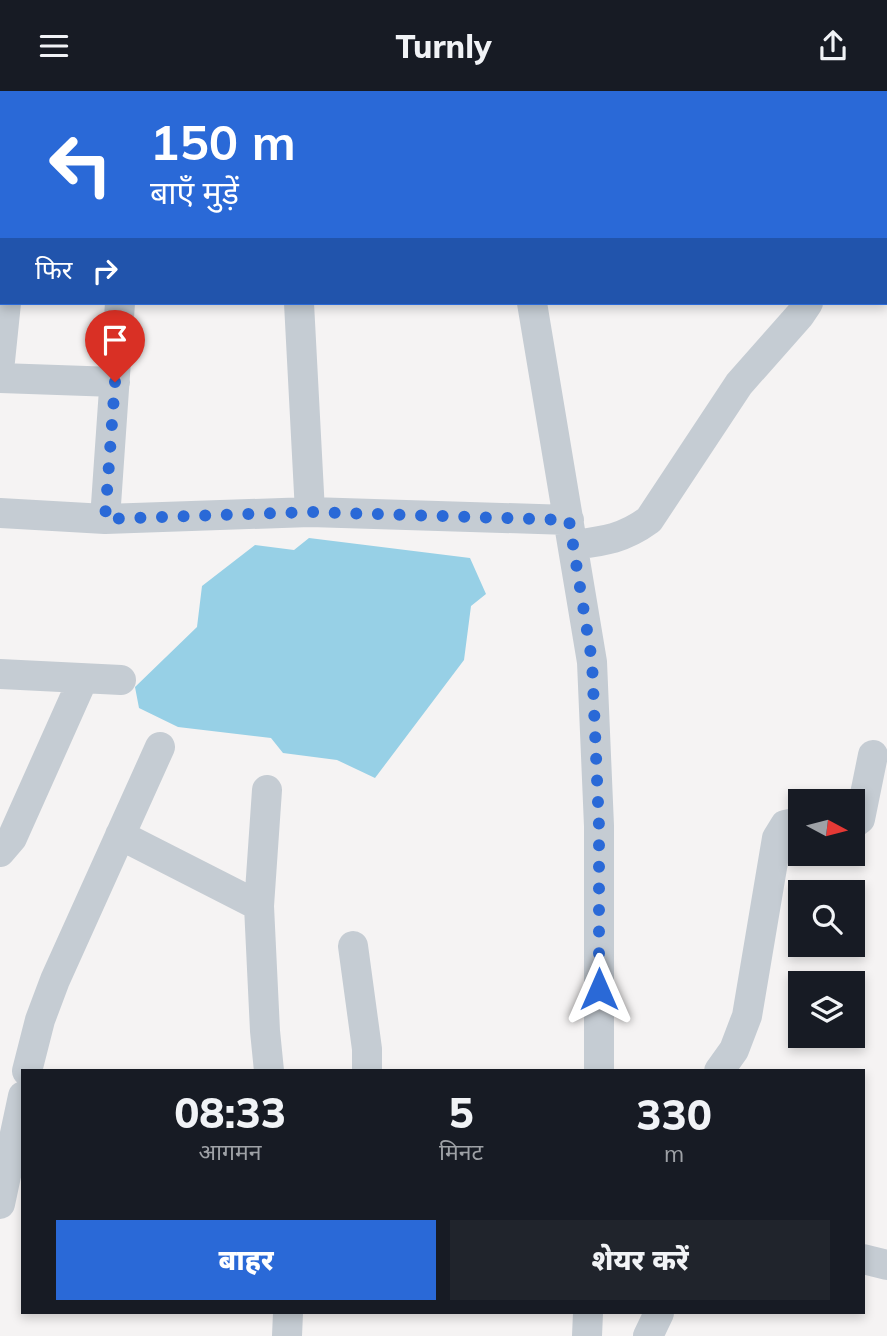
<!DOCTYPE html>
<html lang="hi">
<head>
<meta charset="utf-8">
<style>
	body { margin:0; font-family:Mulish,"Noto Sans Devanagari",sans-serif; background:#20242c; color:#f1f3f6; height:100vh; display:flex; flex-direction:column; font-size:26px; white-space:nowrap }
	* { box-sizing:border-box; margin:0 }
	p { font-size:23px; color:#9ea1a6 }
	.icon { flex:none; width:38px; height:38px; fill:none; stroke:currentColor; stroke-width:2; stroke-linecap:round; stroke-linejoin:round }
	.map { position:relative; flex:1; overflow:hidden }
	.panel { position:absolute; left:21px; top:978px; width:844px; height:245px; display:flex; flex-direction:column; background:#171b24; border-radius:0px; box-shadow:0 4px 10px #0003 }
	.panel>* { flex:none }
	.banner { position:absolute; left:0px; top:0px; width:887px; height:214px; box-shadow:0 4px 10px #0003; background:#2a69d7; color:#fff; overflow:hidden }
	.needle { width:46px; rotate:97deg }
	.controls { position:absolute; left:788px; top:698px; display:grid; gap:14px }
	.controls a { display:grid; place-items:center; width:77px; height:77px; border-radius:0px; background:#171b24; box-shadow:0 4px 10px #0003; font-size:35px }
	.pin { position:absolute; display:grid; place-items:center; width:60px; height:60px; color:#fff; margin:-72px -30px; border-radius:50% 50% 50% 0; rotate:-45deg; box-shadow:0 0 7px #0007 }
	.pin .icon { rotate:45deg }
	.me { position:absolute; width:77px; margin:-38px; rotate:0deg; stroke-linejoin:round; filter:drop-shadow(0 0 5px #0008) }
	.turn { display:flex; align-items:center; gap:24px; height:147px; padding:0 35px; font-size:32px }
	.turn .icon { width:91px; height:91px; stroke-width:2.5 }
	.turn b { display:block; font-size:49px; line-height:60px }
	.then { display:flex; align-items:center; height:66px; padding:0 35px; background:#0003; gap:14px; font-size:26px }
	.eta { display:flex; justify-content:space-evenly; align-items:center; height:119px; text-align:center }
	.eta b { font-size:42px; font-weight:800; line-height:49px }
	.cta { display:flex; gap:14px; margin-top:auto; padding:14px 35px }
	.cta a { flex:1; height:80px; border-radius:0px; background:#2a69d7; color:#fff; font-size:28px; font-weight:800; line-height:80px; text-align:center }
	.cta a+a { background:#20242c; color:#f1f3f6 }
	header { display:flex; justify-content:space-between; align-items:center; height:91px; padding:0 35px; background:#171b24; font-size:32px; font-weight:800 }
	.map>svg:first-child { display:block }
</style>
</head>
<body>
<header><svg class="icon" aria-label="menu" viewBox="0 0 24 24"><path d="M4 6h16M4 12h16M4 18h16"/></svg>Turnly<svg class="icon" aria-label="share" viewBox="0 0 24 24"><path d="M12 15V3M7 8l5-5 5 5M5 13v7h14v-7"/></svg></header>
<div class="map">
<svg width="887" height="1245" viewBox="0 0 887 1245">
	<rect width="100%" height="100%" fill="#f5f3f3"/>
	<path fill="#97d0e6" d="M309,447L470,467L486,503L471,515L464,569L375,687L337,669L283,662L271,647L178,636L139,617L135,596L197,536L202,495L255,454L294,459Z"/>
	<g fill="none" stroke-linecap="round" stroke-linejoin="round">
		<path stroke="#c5ccd3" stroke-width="30" d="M294,0V2
			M500,0L501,2
			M785,0L786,2
			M154,2V0
			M531,2V0
			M864,2L865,0
			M0,66H2
			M886,124L887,125
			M299,212L310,421
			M532,212L592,571L599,735V980
			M0,270L6,212
			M0,287L115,291
			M0,422L105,428L310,421L569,429
			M105,428L120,212
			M573,454C604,450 623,448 649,429L739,293L800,224L808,212
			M0,583L121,589
			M267,699L259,815L265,940L269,980
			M852,734L860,728L873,664
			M120,744L259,815
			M0,761L12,747L83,588
			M353,855L367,958V980
			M27,980L40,929L55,889L160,656
			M719,980L734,959L747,925L777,747L785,734L800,731
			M0,1113L23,1005
			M863,1168L887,1174
			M287,1245L288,1222
			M587,1245L588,1222
			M648,1245L659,1222"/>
	</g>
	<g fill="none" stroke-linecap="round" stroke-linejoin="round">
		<path stroke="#2a69d7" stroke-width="12" stroke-dasharray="0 21.6" d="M115,291L105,428L310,421L569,429L592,570L599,735V898"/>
	</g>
</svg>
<div class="controls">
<a><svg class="needle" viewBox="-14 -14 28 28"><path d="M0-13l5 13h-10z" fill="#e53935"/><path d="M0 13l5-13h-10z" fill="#9ea1a6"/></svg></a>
<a><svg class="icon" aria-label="search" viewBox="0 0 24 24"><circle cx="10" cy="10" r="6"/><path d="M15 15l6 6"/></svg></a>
<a><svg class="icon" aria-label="layers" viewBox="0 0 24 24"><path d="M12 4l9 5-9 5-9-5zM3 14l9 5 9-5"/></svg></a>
</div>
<div class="pin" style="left:115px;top:291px;background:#d93025"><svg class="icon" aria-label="arrive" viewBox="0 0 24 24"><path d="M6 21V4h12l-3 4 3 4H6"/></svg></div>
<svg class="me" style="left:599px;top:898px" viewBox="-20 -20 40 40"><path d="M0-17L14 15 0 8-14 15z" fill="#2a69d7" stroke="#fff" stroke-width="4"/></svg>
<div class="banner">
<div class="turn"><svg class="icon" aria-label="left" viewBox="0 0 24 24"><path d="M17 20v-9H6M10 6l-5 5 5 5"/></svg><div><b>150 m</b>बाएँ मुड़ें</div></div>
<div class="then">फिर<svg class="icon" aria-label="right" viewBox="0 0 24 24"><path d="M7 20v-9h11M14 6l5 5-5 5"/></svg></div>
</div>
<section class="panel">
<div class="eta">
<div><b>08:33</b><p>आगमन</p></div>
<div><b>5</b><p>मिनट</p></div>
<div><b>330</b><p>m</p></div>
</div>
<div class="cta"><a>बाहर</a><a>शेयर करें</a></div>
</section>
</div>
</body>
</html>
